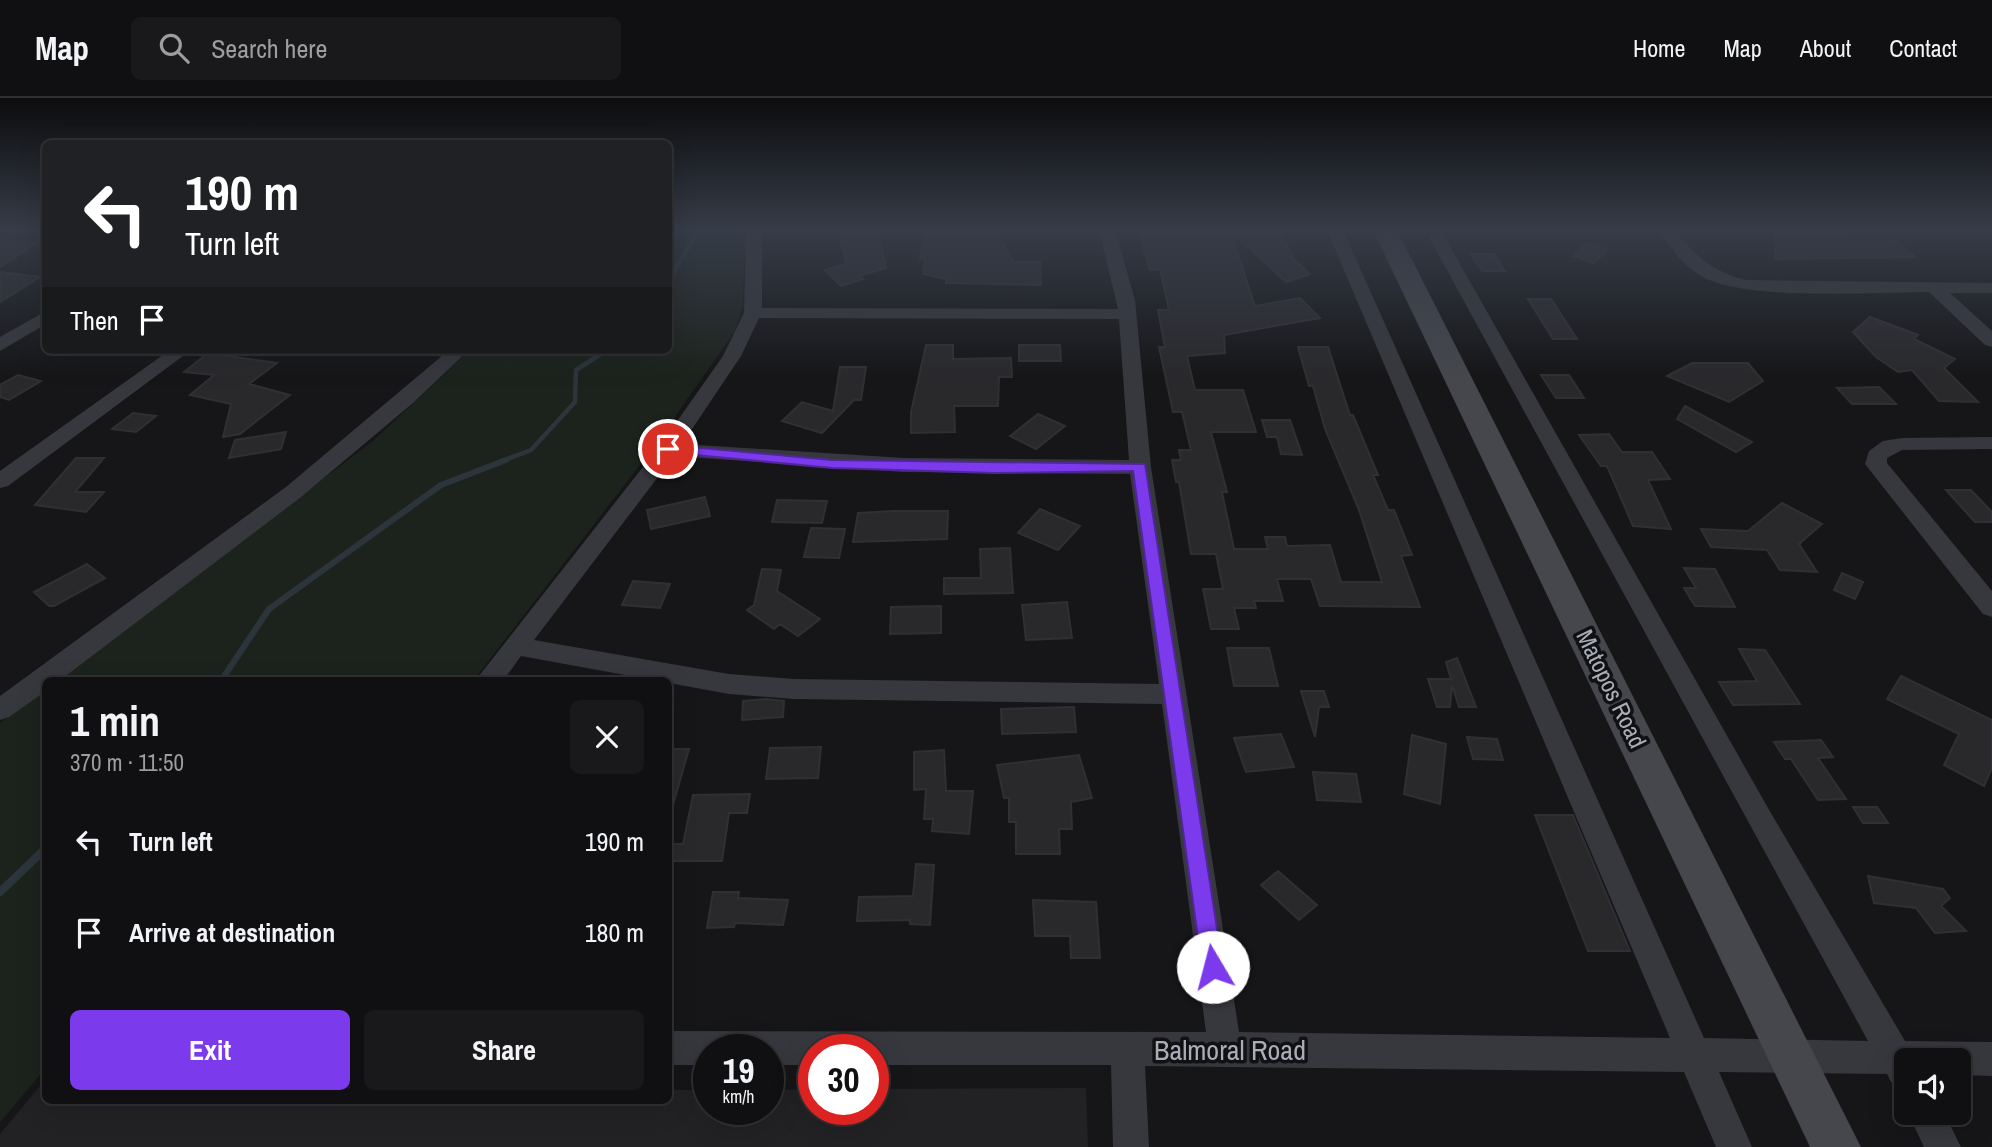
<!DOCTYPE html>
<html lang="en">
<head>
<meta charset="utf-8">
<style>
	body { margin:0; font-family:"Archivo Narrow",sans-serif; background:#19191b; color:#f1f3f6; height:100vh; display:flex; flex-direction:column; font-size:26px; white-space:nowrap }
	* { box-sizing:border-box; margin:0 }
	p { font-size:23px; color:#9c9d9f }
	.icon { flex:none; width:38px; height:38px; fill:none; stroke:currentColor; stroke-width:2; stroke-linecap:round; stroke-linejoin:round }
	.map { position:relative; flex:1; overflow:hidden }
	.details { position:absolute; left:42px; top:579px; width:630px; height:427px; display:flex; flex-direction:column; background:#101012; border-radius:10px; box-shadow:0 7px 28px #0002,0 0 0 2px #303032 }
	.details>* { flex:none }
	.banner { position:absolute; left:42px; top:42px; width:630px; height:214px; border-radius:10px; box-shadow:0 7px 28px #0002,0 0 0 2px #303032; background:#202124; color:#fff; overflow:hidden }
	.tools { position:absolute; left:1894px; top:950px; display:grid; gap:14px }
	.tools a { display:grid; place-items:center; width:77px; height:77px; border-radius:10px; background:#101012; box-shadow:0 7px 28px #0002,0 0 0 2px #303032; font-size:35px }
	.speed { position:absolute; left:693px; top:936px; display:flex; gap:14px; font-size:35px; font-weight:700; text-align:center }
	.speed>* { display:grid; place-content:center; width:91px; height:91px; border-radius:50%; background:#101012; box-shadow:0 7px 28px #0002,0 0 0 2px #303032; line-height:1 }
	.speed small { font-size:18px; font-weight:400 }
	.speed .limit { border:10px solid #d22; background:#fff; color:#111 }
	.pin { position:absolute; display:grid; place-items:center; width:60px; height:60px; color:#fff; margin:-30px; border:4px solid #fff; border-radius:50%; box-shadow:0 2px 7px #0007 }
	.me { position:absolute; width:77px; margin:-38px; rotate:352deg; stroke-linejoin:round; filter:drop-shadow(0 0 5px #0008) }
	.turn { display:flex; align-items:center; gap:24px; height:147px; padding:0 28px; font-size:32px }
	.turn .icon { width:91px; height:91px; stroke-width:2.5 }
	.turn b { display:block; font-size:49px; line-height:60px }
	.then { display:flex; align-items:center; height:66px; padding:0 28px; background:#0003; gap:14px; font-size:26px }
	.round { display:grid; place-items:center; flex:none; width:74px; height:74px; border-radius:10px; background:#19191b }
	.summary { display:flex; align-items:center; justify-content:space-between; height:119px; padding:0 28px }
	h1 { font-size:42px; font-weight:700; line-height:52px }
	.primary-button { display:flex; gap:14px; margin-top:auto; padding:14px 28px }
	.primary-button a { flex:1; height:80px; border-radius:10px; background:#7c3aed; color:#fff; font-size:28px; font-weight:700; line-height:80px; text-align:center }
	.primary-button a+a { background:#19191b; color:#f1f3f6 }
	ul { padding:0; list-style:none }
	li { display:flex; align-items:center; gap:21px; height:91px; padding:0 28px }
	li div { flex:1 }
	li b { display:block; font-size:26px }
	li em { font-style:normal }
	header { display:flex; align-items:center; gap:42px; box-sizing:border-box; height:98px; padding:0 35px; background:#101012; border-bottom:2px solid #303032 }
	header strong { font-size:33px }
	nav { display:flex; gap:38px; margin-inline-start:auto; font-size:24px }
	.search { width:490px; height:63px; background:#19191b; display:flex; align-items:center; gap:18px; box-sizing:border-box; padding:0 24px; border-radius:10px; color:#9c9d9f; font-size:26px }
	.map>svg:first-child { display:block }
</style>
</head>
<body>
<header>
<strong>Map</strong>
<div class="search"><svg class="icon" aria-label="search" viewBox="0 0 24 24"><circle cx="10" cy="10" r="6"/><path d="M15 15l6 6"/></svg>Search here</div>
<nav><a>Home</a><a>Map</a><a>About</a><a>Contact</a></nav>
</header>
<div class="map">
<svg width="1992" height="1049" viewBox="0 0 1992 1049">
	<rect width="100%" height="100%" fill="#161618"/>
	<path fill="#222225" d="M45,982L46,1003H668L669,992H709V1012H768V992L814,991V1012H873V991L1086,990L1088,1049H0V1036Z"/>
	<path fill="#1c231d" d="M669,132H745L743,208L735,233L653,350L473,583H56L373,343L470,252H668Z
		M45,591V971L0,1024V625Z"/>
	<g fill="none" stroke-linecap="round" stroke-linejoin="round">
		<path stroke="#2c353c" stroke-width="4.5" d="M668,183L699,132
			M502,363L531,352L575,304L576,272L607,252"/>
		<path stroke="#2c353c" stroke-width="6" d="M221,583L269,511L441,387L506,362"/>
		<path stroke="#2c353c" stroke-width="8" d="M0,794L46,750"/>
	</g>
	<path fill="#29292c" stroke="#303034" stroke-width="2" d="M839,132H855L856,137L878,135L886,170L859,178L863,181L841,188L825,172L846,166Z
		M925,132H996L1013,164H1040L1041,187L946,185V181L923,176L925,159L920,161Z
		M1138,132H1230L1255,208L1300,200L1320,220L1224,237L1225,255L1187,258L1195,292H1243L1256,334H1211L1227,394H1222L1234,451H1268L1265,439H1285L1287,448L1330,447L1341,484H1382L1359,412L1325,331L1313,288H1309L1298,249H1328L1350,317H1353L1378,377H1373L1388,412H1394L1412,457L1401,458L1420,509L1320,508L1311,481H1277L1283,503H1254L1256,510H1234L1239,531H1211L1203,491H1223L1216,456H1191L1179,384H1176L1172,362H1181L1179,352H1191L1182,314H1173L1159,249H1165L1158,212H1169L1160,171L1150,172Z
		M1230,132H1279L1293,160L1310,176L1286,184Z
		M1775,132H1841L1849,141L1859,144L1897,143L1915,159L1775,161Z
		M0,139L35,146L0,169Z
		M1587,145L1607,152L1594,165L1574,158Z
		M1471,156H1494L1505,173H1482Z
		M0,174L40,179L0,204Z
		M1528,201H1551L1577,241H1553Z
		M1870,219L1918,237L1914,241L1955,261L1944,270L1978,304L1939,303L1912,272L1898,274L1876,259L1853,234Z
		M926,247H953V261L1011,260L1012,279H999L998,308H954L955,334L911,335V314Z
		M1019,247H1060L1061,263H1019Z
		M208,255L277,265L249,286L290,297L240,336L223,339L231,306L190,297L214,277L184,274Z
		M1692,265H1748L1763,283L1729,304L1667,278Z
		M840,269H866L861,302H854L822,335L782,323L802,304L833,313Z
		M18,277L41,283L9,302L0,299V287Z
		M1541,277H1569L1584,300H1556Z
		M1879,289L1896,306H1852L1837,290Z
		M1685,308L1752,344L1736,354L1677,321Z
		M133,315L156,318L136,334L112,331Z
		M1038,316L1065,328L1036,351L1010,338Z
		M1262,322H1290L1302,357L1281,356L1277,339H1267Z
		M286,334L281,351L229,360L235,342Z
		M1609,336L1622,354H1652L1670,381L1648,382L1671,431L1633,428L1607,368H1601L1579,337Z
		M76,360H104L75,394H104L86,414L35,407Z
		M1946,392H1971L1992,414V424H1975Z
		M705,399L710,418L651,431L647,412Z
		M777,402L827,403L822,425L772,424Z
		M1782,405L1822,426L1799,446L1817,474L1780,472L1767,452L1711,449L1701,431L1748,433Z
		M1040,411L1080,428L1058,452L1018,435Z
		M894,413H948L947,441L853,444L858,415Z
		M811,430L845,431L839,460L804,459Z
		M1010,450L1013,495L944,496V480H981L980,451Z
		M87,466L105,480L54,508H49L34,494Z
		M1684,470L1715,471L1735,509L1695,508L1684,490H1696Z
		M762,471L781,472L777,493L820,521L798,538L780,526L774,531L747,512L754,507Z
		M1842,475L1863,484L1855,501L1834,492Z
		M633,483L670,486L660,510L622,507Z
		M1067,504L1072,540L1026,542L1022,507Z
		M941,508V535L890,536L891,509Z
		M1227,550H1269L1278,588H1234Z
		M1739,551L1765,552L1800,606L1733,607L1719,584L1757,583Z
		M1457,560L1476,609H1459L1452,587L1450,609H1437L1428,581H1451L1446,564Z
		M1901,578L1992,622V670L1984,688L1944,667L1959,636L1887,601Z
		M1301,593H1324L1329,609H1319L1315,639Z
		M766,601L784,603L783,619L742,622L743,603Z
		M1074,609L1076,634L1002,636L1001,611Z
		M1281,636L1294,669L1246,674L1234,640Z
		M1412,637L1446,646L1440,706L1404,696Z
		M1467,639L1497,641L1503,662L1473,661Z
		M1821,642L1833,659L1818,660L1846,701L1818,702L1791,661H1785L1774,644Z
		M821,649L818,680L766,681L770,650Z
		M668,651H689L673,707H668Z
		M944,652L946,693H973L969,736L932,733L933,721H924L926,691L914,692V654Z
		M1079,657L1092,700L1071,704L1072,731H1059L1060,756H1016V724H1009V700H1004L997,667Z
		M1313,674L1356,676L1361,704L1317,702Z
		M750,696L747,715H729L722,763H668V746H683L693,697Z
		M1853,709H1877L1888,725H1863Z
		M1535,717H1573L1630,853H1588Z
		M916,766L934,767L930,827L910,826V822L857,823L859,799L913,798Z
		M1278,773L1317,807L1299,822L1261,787Z
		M1868,778L1943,791L1950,800L1941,808L1966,833L1935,835L1916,810L1874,805Z
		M713,794H739L738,800L788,802L783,827L735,825L734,829L707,830Z
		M1033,802L1096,804L1100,860H1071L1070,838H1035Z"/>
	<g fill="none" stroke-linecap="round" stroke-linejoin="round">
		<path fill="#37383d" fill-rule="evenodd" d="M746,132H762V210L1118,211L1099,132H1115L1135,202L1151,369L1239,934L1670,940L1327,132H1343L1704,940L1868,943L1429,139L1431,136H1443L1768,710L1905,943L1992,944V978L1958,977V962H1906V988L1903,989L1891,984L1887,976L1719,974L1752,1049H1716L1684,974L1145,968L1149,1049H1113L1111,967H873V952H814V967H768V952H709V967H668V933L1206,934L1162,606L794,601L729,596L521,558L503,583H475L661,346L723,258L744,215ZM759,220L1119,221L1129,362L904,360L682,346L741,258ZM674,358L904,374L1130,376L1159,586L794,581L729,576L534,542Z
			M1658,132H1675C1695,158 1713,174 1746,182L1992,185V195H1950L1992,233V249L1985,247L1929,194C1874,194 1747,203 1703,179C1684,169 1670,149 1658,132Z
			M46,213V226L0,253V239Z
			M170,252H191L8,388L0,390V373Z
			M449,252H469L413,305L301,399L59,583H46V593L9,619L0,622V598L286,389Z
			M1992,339V351L1902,352L1887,360V365L1992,493V519L1983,516L1865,366L1869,353L1883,343L1902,340Z
			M1908,1015H1944L1961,1049H1924Z"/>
		<path fill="#45474d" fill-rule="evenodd" d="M1373,132H1397L1861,1049H1810Z"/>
	</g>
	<linearGradient id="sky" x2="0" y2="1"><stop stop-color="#0c0c0d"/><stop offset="0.47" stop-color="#363c48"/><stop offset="1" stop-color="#363c48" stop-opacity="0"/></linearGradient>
	<rect width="1992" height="279" fill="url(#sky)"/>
	<path fill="#7c3aed" stroke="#51269a" stroke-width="2" d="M668,347L832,362L1145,366L1223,869L1220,876L1213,879L1205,876L1202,869L1133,373L994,375L832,370L663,354L661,351Z"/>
	<g text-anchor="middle" stroke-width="7" stroke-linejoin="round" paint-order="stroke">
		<g font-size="24" fill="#a8adb8" stroke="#111113">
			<text transform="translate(1611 591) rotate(64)" y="8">Matopos Road</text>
		</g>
		<g font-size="28" fill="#a8adb8" stroke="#111113">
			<text x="1230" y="962">Balmoral Road</text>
		</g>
	</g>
</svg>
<div class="tools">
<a><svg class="icon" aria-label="sound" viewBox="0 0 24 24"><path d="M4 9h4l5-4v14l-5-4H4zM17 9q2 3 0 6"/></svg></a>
</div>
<div class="speed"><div>19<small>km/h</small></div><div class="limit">30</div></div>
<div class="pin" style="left:668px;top:351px;background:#d93025"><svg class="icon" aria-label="arrive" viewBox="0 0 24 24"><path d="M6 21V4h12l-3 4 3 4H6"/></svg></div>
<svg class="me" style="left:1213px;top:869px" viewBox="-20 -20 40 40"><circle r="19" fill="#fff"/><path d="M0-13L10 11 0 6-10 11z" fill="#7c3aed"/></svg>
<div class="banner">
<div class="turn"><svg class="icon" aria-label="left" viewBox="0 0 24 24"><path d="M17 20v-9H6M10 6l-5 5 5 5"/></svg><div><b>190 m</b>Turn left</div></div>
<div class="then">Then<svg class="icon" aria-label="arrive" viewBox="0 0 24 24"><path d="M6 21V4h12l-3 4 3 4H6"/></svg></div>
</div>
<section class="details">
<div class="summary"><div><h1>1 min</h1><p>370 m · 11:50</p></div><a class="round"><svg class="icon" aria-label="close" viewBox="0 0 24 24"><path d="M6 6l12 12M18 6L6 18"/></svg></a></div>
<ul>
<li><svg class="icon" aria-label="left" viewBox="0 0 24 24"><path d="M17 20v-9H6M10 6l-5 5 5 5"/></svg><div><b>Turn left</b></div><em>190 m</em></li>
<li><svg class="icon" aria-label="arrive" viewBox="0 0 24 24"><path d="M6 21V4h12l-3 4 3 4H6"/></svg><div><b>Arrive at destination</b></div><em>180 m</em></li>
</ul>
<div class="primary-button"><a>Exit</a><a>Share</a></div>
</section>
</div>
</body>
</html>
